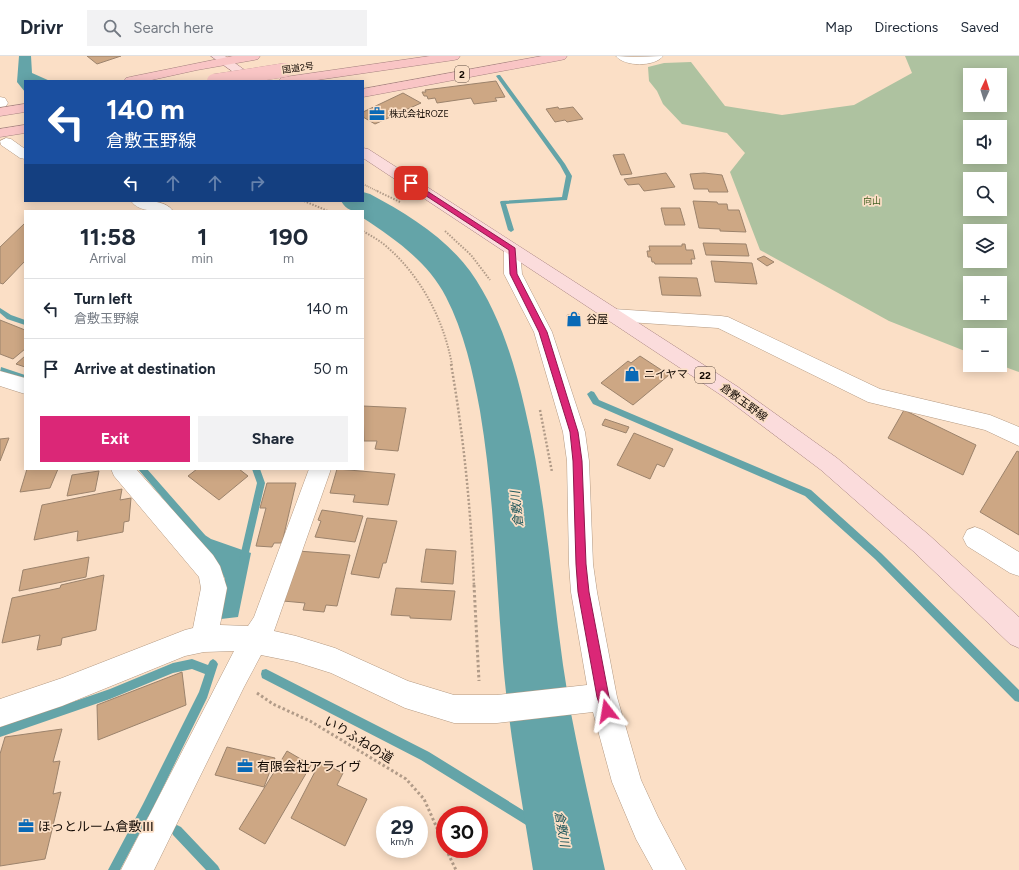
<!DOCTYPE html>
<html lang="en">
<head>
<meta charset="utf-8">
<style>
	body { margin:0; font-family:Figtree,"Noto Sans JP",sans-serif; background:#f2f2f3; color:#1f2937; height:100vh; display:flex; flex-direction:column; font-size:15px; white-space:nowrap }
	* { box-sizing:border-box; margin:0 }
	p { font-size:13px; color:#747a83 }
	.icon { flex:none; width:22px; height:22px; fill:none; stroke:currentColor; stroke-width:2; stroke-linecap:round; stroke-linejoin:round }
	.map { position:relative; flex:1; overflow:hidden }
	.details { position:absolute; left:24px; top:154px; width:340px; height:260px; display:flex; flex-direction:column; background:#fff; border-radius:0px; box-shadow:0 2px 10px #0003 }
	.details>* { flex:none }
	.hud { position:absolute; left:24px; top:24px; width:340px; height:122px; border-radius:0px; box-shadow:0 2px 10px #0003; background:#1a4fa0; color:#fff; overflow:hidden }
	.needle { width:26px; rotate:4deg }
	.fabs { position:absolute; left:963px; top:12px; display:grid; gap:8px }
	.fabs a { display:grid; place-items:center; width:44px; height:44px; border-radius:0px; background:#fff; box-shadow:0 2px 10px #0003; font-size:20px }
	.speed { position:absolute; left:376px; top:750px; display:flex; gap:8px; font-size:20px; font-weight:700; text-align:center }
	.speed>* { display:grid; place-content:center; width:52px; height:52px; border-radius:50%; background:#fff; box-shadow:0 2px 10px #0003; line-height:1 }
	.speed small { font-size:10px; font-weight:400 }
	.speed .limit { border:6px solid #d22; background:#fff; color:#111 }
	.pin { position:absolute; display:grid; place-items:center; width:34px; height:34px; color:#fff; margin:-17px; border-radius:8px; box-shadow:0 2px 6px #0006 }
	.me { position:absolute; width:44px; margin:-22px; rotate:346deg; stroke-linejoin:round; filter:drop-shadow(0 0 3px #0008) }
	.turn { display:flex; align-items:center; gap:14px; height:84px; padding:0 16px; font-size:18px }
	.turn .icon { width:52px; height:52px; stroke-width:2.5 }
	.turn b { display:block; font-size:28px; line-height:34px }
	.lanes { display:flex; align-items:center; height:38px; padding:0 16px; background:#0003; justify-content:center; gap:20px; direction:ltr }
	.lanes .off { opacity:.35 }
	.eta { display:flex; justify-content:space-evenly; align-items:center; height:68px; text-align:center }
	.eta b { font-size:24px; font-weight:700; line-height:28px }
	.primary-button { display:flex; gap:8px; margin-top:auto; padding:8px 16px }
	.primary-button a { flex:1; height:46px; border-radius:0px; background:#db2777; color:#fff; font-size:16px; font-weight:700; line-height:46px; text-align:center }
	.primary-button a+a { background:#f2f2f3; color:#1f2937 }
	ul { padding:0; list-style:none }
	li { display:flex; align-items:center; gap:12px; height:60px; padding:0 16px; border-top:1px solid #e0e1e3 }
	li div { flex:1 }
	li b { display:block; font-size:15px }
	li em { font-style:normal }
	header { display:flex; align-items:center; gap:24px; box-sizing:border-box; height:56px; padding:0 20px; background:#fff; border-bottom:1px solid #e0e1e3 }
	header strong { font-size:19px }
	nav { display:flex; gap:22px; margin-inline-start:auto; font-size:14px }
	.search { width:280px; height:36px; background:#f2f2f3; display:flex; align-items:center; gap:10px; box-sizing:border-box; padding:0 14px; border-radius:0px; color:#747a83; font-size:15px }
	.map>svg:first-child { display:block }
</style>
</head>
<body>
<header>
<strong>Drivr</strong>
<div class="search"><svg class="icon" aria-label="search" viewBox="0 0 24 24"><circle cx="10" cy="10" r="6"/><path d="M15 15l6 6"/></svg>Search here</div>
<nav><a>Map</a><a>Directions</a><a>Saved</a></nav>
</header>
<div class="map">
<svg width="1019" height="814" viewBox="0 0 1019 814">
	<rect width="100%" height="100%" fill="#fbdfc6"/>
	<path fill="#aec2a0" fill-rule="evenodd" d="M905,0H1019V316L1000,309V279H970V297L889,265L760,194L730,116L745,97L727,77L682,68L663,48L657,35L649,25L648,11L664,7L691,6L725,50L782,59L854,49L912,17ZM970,19H1000V49H970ZM970,71H1000V101H970ZM970,123H1000V153H970ZM970,175H1000V205H970ZM970,227H1000V257H970Z"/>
	<path fill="#64a4a8" d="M19,0H31L32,17L50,25H25V36L17,26Z
		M197,474L211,483L251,497L238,561L221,563L225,523L218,508L193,476Z"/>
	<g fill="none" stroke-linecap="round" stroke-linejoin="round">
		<path fill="#64a4a8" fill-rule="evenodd" d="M498,19H500L565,108L572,120L567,144L506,148L514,174L511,176L508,174L500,146L501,145L562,141L566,120L560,109L496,20Z
			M0,252L11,259L25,264V269L7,263L0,257Z
			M1,311L25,319V325L0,316Z
			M591,335L594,336L599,344L811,434L881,497L1019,634V646L1015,645L875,503L805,440L593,348L587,338Z
			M138,413H147L205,479L206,482L205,485L202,486L199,485Z
			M252,413H260L265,427L247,505L246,508L243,509L240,508L239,505L257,427Z
			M192,603L208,609L210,605L213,603L216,605L218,608L207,642L154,750L158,754L160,758L158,762L154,764L148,761L120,814H108L143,748L199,636L205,618L192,613L173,617L110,643L0,681V671L110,633L173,607Z
			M266,613L429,696L568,782L570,786L568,790L564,792L560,790L421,704L262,622L261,618L262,614Z
			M177,769L181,771L218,810L220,814H206L173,779L171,775L173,771Z"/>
		<path fill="#64a4a8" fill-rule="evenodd" d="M363,136L370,138C407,158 444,180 470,215C499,256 514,305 525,353C545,437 551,523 563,609C573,678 590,746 605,814H533C522,745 509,676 503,606C496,522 494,438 480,355C473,316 464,276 446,241C428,206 395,183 363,162V155C352,155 347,155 341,145H363Z"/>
	</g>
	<path fill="#cda784" stroke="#9c836c" d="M87,0H121L97,8Z
		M496,25L505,41L495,42L497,45L474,48L471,42L437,47L435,42L428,43L427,40H424L422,36H426L425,34Z
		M403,37L421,47L375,68L363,61V56Z
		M558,51L559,53L573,51L583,63L567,66L565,64L555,66L546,53Z
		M624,98L632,118L621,119L613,99Z
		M666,117L675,131L644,135L639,128L628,129L624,123Z
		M704,117L722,119L728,136H709L708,133H694L690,118Z
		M693,145L717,146L718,148H727L728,154H739L746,176L720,175V173L699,172Z
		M661,152H680L685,169H665Z
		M25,167V205L3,228L0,227V191Z
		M703,187L746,188L749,200L706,199Z
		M682,188H685L686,194H693L695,203H691L692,208H655L654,206H652L651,201H648L647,195H650L649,190H682Z
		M764,200L774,206L767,210L757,203Z
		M711,205L752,207L757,228L715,226Z
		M659,221L697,222L701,240L662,239Z
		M579,258L581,268L569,269L567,259Z
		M0,264L25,274V293L13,303L0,298Z
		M25,300V311L16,308Z
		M640,300L669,319L633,349L601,327L628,305L631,307Z
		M363,350L406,352L398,395L375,393L377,385H364Z
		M904,354L976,389L963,419L888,382Z
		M605,363L629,371L626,377L602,369Z
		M634,377L673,393L664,411L657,408L650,423L617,409Z
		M9,382L0,405V383Z
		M1017,395L1019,396V479L980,456Z
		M27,413H58L50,432L20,436Z
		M197,413H239L248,420L219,444L188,420Z
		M337,413L395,418L388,449L353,446L355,439L330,437Z
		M99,415L95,435L67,440L72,419Z
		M267,427H296L282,487H274L272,491L256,490L266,452H260Z
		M122,433L120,444L131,442L129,465L124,466L123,476L77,485L78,475L34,484L42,449Z
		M322,454L363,460L355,486L315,481L321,465L318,464Z
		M367,462L397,465L386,507H383L379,522L351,518Z
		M426,493L456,495L453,528L421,526Z
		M298,495L350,499L337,550L326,549L324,556L303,554L305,547L283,545Z
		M89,501L86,521L19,535L23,514Z
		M104,519L96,574L62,582L61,589L37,594L40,579L2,587L12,542L60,532L61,529Z
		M396,532L455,535L451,564L410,562V560L391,559Z
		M182,616L186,649L98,684L97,649Z
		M62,673L53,706L60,705L53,738L61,736L45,803L0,810V698L5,681Z
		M227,691L275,702L264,731L215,719Z
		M287,695L311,709L265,788L239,773Z
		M320,706L343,717L337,729L367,743L345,790L291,762Z"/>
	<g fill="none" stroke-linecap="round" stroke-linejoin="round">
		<defs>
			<path id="street" d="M616,0L634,1L663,0C655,11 624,11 616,0Z
				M0,41L5,42L8,47L6,50L0,51Z
				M6,82L11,83L25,93V103L20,102L1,89L0,85Z
				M131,145C144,145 165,143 173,155C160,155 139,157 131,145Z
				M512,189L518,190L520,194L522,218L552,276L585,376L589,405L593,508L597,536L617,641L641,724L658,761L686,814H653L636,783L612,726L593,656L497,667H454L405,652L331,617L296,606L261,599L244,631L154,814H121L234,595L204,596L185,600L62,650L0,671V643L62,622L185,574L193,572L201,532L199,521L114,420L111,413H136L213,499L220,510L227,532L220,569L248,570L254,561L309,413H331L274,575L296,580L335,592L408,625L454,639H497L587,629L571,536L569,508L567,405L563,376L534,276L504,218V194L506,190Z
				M613,253L721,260L728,261L880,333L990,359L1019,371V390L985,374L868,346L718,272L613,265L607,263L604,259L607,255Z
				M0,315L25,322V338L0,330Z
				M975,471L983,474L1019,496V520L1010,517L967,490L963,482L967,474Z"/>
			<path id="primary" d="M211,0H225L260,25H246Z
				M363,92L368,93L738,331L837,402L929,479L1019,561V592L1010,588L913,495L821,414L724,341L363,102Z"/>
			<path id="highway" d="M233,0H260L258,3L254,4L197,14L147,25H124L126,22L130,21Z
				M430,0H460L458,3L454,4L310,25H279L281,22L285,21Z
				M542,0H567L565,3L561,4L363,41V33Z
				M25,48V56L0,60V52Z
				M25,69V77L0,81V73Z"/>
		</defs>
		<use href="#street" stroke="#b39982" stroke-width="1"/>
		<use href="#primary" stroke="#a88381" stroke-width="1"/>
		<use href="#highway" stroke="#a88381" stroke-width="1"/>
		<path stroke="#b19b88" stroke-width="1.5" stroke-dasharray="1 1" stroke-linecap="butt" d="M363,128L379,136"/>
		<path stroke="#b19b88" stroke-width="2" stroke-dasharray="1.5 1.5" stroke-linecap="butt" d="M377,135L400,146
			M304,145L328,155
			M363,175C371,180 379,184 386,190C421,220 444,264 452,309
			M445,175L471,199L490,224"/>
		<path stroke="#b19b88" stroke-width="2.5" stroke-dasharray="2 2" stroke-linecap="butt" d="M451,308C464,382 471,455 474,530
			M540,354L552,416"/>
		<path stroke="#b19b88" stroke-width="3" stroke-dasharray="2.5 2.5" stroke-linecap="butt" d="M474,529L479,625
			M257,637L273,648L310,665L406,723L424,743L445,790
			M446,793L456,814"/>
		<use href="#street" fill="#fff" fill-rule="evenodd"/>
		<use href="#primary" fill="#fbdcdc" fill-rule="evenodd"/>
		<use href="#highway" fill="#f9c5c5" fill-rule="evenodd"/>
		<defs>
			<path id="highway-bridge" d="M214,25L285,14"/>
		</defs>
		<use href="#highway-bridge" stroke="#a88381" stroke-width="14" stroke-linecap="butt"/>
		<use href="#highway-bridge" stroke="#f9c5c5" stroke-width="14"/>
	</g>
	<path fill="#db2777" stroke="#8e194d" d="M408,126H413L515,192L517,218L547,276L578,376L582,405L586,508L589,536L609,641L613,655L611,659L607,661L603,659L597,641L578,536L576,508L573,405L570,376L539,276L510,218L509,194L408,128Z"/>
	<defs>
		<symbol id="office-bare" viewBox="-9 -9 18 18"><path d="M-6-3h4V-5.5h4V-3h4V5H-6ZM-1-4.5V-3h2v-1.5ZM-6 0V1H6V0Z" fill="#0969b6" stroke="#fbdfc6" stroke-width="2.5" paint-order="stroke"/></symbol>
		<symbol id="shop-bare" viewBox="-9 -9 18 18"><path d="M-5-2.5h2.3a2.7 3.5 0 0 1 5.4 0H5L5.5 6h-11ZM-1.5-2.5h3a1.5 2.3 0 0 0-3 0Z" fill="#0969b6" stroke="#fbdfc6" stroke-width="2.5" paint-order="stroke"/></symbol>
	</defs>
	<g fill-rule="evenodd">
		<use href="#office-bare" x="366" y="47" width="22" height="22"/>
		<use href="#shop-bare" x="563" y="252" width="22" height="22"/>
		<use href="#shop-bare" x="621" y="307" width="22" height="22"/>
		<use href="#office-bare" x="234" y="699" width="22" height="22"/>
		<use href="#office-bare" x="15" y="759" width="22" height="22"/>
	</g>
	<g text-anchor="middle" stroke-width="3.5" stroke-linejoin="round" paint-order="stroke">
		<g font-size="9" fill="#120903" stroke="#fbdfc6">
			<text transform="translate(298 12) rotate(-8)" y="3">国道2号</text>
		</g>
		<g font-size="9" fill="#120903" stroke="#fbdfc6" text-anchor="start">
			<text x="389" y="61">株式会社ROZE</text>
		</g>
		<g font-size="9" fill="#405f22" stroke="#fbdfc6">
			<text x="872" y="148">向山</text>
		</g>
		<g fill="#fbdfc6" stroke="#58493e" stroke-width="1">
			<rect x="455" y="10" width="14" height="16" rx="3"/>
			<rect x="695" y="311" width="20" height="16" rx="3"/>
		</g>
		<g font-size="10" font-weight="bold" fill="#120903">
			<text x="462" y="22">2</text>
			<text x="705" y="323">22</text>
		</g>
		<g font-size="11" fill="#120903" stroke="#fbdfc6" text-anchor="start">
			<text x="586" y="267">谷屋</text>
			<text x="644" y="322">ニイヤマ</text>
		</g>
		<g font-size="11" fill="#120903" stroke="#fbdfc6">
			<text transform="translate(744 346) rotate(36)" y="4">倉敷玉野線</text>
		</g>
		<g font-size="12" font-style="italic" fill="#20575b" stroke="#fbdfc6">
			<text transform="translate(517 453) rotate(-96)" y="4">倉敷川</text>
			<text transform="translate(562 773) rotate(80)" y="4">倉敷川</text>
		</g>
		<g font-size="13" fill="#120903" stroke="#fbdfc6">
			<text transform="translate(359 683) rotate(31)" y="5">いりふねの道</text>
		</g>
		<g font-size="13" fill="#120903" stroke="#fbdfc6" text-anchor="start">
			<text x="257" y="715">有限会社アライヴ</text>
			<text x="38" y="775">ほっとルーム倉敷Ⅲ</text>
		</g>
	</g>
</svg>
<div class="fabs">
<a><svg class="needle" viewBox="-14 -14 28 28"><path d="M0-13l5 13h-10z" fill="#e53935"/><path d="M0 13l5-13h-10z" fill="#747a83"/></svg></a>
<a><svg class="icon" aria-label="sound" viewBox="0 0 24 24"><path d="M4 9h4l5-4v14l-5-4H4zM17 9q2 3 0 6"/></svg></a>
<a><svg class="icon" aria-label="search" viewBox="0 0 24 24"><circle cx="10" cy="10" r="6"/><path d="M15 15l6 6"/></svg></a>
<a><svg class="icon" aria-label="layers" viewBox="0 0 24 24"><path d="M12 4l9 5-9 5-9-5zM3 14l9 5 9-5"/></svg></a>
<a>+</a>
<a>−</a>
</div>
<div class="speed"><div>29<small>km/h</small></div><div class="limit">30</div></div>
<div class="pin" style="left:411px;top:127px;background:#d93025"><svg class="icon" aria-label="arrive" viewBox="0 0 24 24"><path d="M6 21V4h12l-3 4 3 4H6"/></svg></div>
<svg class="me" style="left:607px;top:655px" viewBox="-20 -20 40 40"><path d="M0-17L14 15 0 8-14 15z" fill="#db2777" stroke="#fff" stroke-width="4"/></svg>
<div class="hud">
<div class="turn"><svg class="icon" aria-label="left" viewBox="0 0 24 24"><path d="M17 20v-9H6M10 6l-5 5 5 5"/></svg><div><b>140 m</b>倉敷玉野線</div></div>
<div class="lanes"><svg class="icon" aria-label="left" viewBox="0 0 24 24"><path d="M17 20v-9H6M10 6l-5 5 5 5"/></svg><svg class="icon off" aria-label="ahead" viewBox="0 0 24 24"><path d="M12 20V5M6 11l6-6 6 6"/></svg><svg class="icon off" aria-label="ahead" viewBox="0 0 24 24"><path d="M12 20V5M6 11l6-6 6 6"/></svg><svg class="icon off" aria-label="right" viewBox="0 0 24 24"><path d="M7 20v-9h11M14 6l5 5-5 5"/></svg></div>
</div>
<section class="details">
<div class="eta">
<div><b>11:58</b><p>Arrival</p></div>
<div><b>1</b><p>min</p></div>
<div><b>190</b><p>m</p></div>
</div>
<ul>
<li><svg class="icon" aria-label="left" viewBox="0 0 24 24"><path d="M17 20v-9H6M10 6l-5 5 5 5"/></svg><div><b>Turn left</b><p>倉敷玉野線</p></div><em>140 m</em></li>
<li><svg class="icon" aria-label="arrive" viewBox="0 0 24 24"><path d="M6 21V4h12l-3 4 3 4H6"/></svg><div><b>Arrive at destination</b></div><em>50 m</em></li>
</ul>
<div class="primary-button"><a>Exit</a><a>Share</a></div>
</section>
</div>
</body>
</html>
